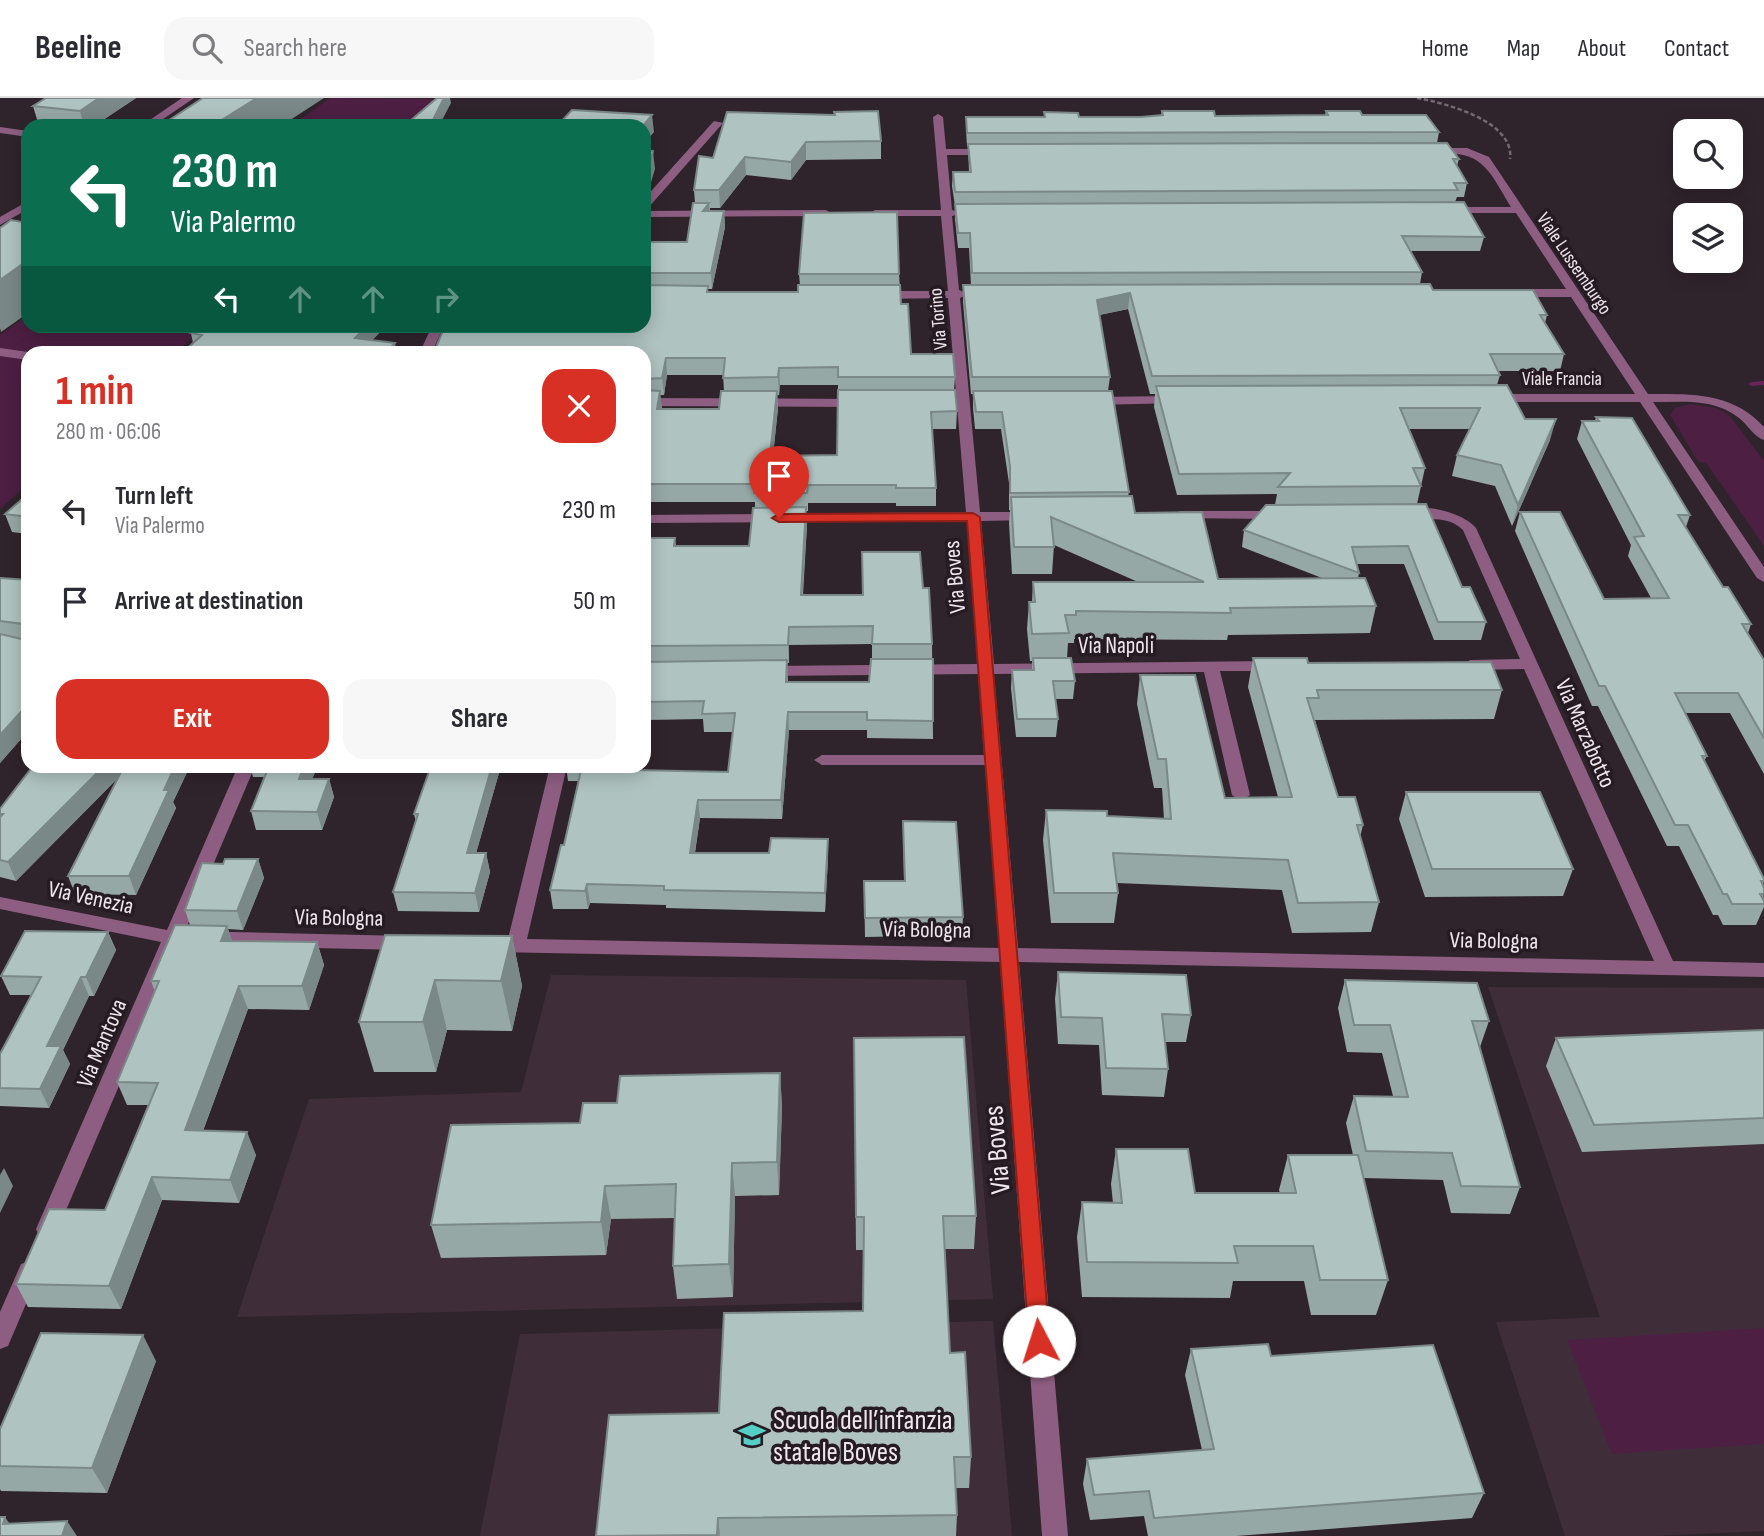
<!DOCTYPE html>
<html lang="en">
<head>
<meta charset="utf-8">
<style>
	body { margin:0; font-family:"Sofia Sans Condensed",sans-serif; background:#f7f7f7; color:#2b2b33; height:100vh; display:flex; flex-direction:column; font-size:26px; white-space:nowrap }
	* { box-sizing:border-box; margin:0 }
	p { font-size:23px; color:#7c7c81 }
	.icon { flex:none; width:38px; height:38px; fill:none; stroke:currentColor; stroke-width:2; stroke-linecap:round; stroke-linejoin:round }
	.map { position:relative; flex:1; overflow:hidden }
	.details { position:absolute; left:21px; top:248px; width:630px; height:427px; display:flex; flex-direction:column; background:#fff; border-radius:21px; box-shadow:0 4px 18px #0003 }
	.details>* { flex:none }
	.guide { position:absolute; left:21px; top:21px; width:630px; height:214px; border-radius:21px; box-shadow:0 4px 18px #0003; background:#0b6e4f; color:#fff; overflow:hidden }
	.fabs { position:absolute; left:1673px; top:21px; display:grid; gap:14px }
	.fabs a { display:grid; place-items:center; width:70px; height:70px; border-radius:14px; background:#fff; box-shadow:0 4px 18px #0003; font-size:35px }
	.pin { position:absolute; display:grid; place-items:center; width:60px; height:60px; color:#fff; margin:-72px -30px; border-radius:50% 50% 50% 0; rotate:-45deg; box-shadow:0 0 7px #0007 }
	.pin .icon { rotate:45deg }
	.me { position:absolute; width:77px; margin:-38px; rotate:355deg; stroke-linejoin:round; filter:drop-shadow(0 0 5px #0008) }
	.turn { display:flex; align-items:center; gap:24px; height:147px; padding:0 35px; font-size:32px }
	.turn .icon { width:91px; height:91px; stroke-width:2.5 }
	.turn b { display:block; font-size:49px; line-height:60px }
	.lanes { display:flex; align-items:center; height:66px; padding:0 35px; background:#0003; justify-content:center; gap:35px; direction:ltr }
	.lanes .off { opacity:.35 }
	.round { display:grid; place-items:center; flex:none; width:74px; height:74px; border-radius:21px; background:#f7f7f7 }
	.head { display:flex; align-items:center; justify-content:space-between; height:119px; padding:0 35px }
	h1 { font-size:42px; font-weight:700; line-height:52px; color:#d93025 }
	.action { display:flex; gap:14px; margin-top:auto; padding:14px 35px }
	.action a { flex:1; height:80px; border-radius:21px; background:#d93025; color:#fff; font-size:28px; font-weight:700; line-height:80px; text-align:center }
	.action a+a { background:#f7f7f7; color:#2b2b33 }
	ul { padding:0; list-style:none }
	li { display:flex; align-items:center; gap:21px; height:91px; padding:0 35px }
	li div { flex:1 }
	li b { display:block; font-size:26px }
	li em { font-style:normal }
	header { display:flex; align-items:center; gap:42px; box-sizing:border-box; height:98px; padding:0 35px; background:#fff; border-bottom:2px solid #e1e1e2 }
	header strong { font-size:33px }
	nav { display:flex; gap:38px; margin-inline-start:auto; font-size:24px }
	.search { width:490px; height:63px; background:#f7f7f7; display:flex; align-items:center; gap:18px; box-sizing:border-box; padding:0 24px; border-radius:21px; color:#7c7c81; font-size:26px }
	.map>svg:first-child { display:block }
</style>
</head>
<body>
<header>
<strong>Beeline</strong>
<div class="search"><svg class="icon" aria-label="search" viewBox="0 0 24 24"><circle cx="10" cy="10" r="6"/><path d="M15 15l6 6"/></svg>Search here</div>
<nav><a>Home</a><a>Map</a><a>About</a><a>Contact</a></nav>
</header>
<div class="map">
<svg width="1764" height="1438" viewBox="0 0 1764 1438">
	<rect width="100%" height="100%" fill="#30242c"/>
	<path fill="#3f2e3a" d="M551,877L966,882L993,1201L237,1219L309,1001L521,994Z
		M1488,889L1764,890V1433L1653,1438H1565L1496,1224L1600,1219Z
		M993,1223L1012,1438H480L520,1236Z"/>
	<path fill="#4d1f43" d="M330,0L438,1L407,28H291Z
		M28,217V228H206L175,255L28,256V386L0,411V237Z
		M1690,306L1716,310L1729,317L1764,363V448L1707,366L1698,363L1670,317L1675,310Z
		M1764,1230V1346L1612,1356L1567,1242Z"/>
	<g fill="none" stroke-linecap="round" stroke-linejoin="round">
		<path fill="#68245a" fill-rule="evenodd" d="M1764,283V287L1752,288L1748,286L1752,284Z"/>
		<path stroke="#746970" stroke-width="2.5" stroke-dasharray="4.5 2.5" stroke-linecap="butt" d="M1417,0C1445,5 1515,23 1510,61"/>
		<path fill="#8e5e82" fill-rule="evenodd" d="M182,0H194L153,28H141Z
			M938,16L943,19L946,51H990L995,54L990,57H947L952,112L964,115L952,118L959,192L969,196L960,200L980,414H1033L1040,418L1033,422L981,423L994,566L1274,563L1282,568L1274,573H1220L1250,697L1241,703L1232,697L1204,574L994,576L1018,850L1654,863L1524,571L1470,572L1462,567L1470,562L1520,561L1463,432C1442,412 1416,429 1400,416C1417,402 1463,414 1476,430L1673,863L1764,865V879L1019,864L1068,1438H1042L1000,864L490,854L483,852L481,847L483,842L508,841L550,668H567L527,841L999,850L985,667H822L814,662L822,657H984L978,576L766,578L758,573L766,568L978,566L967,423L644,425V417L966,414L948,200L876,201L870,197L876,193H948L941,118H875L870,115L875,112H941L933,19Z
			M714,23L723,25L648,110L644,111V101Z
			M0,29L28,33V39L0,35Z
			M1467,50L1489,59L1648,296C1692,296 1732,294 1764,329V342C1754,339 1748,327 1739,320C1714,300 1684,304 1653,304L1764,469V484L1757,480L1640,304H1491L1485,300L1491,296H1635L1571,199H1513L1507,195L1513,191H1566L1516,115H1445L1440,112L1445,109H1511C1495,84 1486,56 1453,56C1444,56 1433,58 1426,53L1431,50Z
			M28,103V111L0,127V119Z
			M644,113L826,112L831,115L826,118L644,119Z
			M432,228H444L431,256H419Z
			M0,250L28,254L33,256H28V262L0,258Z
			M1176,298L1182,302L1181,305L1092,307L1085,303L1092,299Z
			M644,300L861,301L868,305L861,309L644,308Z
			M1180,413H1281L1288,417L1281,421L1175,420L1173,417Z
			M238,668H255L185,833L406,838L413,840L415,845L413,850L406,852L179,847L58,1131L55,1138L47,1140L39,1138L36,1131L161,844L0,811V799L167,832Z
			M29,1163L37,1166L40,1173L8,1248L0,1251V1214L21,1166Z"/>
	</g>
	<path fill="#96a8a6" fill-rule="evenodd" d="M136,0L94,28H39L33,8Z
		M1162,13L1215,18L1325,17L1326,13L1362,17L1439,34L1437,45L1459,61L1457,68L1467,85L1464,99H1457L1455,104L1484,139L1480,153H1411L1422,174L1420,186L1433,192L1547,217L1545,225L1564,256L1560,273H1498L1500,277L1497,287L1525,321L1550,342L1512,428L1495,388L1452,378L1457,357L1470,331H1409L1425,370L1417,406L1462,489L1486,524L1481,542H1434L1404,466H1356L1359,475L1358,480L1376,508L1370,535L1228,537L1227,542L1074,541V545H1068L1067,560L1075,583L1073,601H1055L1058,621L1056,639H1016L1011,590L1012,572H1032V563H1030L1027,531L1029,504H1032L1033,484H1138L1054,447L1052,476H1012L1009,425L1010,412H1009V385L1001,331H975L973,310V296H971L963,204V187H971L969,150H958L955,121V108L952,88L953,74H969L968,48H967L966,32V19H1044V14L1079,19H1141L1161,17ZM1128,211L1150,296H1155L1154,309L1177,397L1277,396L1275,407L1244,432L1242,449L1322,480L1218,481L1135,415L1128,398L1129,394L1108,293L1110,279L1099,217Z
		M727,14L881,43V61L806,62L791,82L746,77L720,110H710V113H724L725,129L712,191H708V194H798L800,187L799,176H899L901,206L911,256L955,279L954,292L957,313L956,331H932L936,390V408H896V405H808V413H806L807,427L803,497H863L923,490L932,546L933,641L867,640V632H789L782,721L700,720L695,755L828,760L825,814L666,810V807L590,805L588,811H553L550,792L564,747L579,683H568L566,668H639L638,672L728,674L733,634H704L703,621L647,622L644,641V440H675L676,448H749L755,410V404H648L647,396H644V144H687L695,105L694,92L713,60ZM667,277H723L724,293L719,311H662L660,297H664ZM780,287H838L837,357L773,358L778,310L777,297H779ZM872,546V561L869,584H788L787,565H789V547Z
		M200,228H386L372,242L193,245L191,235Z
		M1596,319L1690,417L1686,429L1723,489L1751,526L1748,535L1764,562V676L1730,615H1685L1707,658L1704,663L1764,781L1763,788L1764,809L1756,827H1723L1718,817H1713L1679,748H1667L1598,608H1592L1515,433L1520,414L1604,501L1651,500L1628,458L1631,447L1577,341L1582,323H1595Z
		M28,396V436L12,434L5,416Z
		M0,480L28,482V633L0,665Z
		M1253,560L1308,565L1502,592L1494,621L1315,622L1338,699L1363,727L1360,739L1379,804L1371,834L1292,835L1282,792L1117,785L1118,795L1114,825H1051L1043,742L1046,712L1107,718L1164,721L1162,690H1154L1137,606L1140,577L1225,700L1278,699L1248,589Z
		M33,668H190L173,704L176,710L136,797L75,796L68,778L118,680L16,783L0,779V711Z
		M250,668H318L312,681H329L334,699L322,732H256L251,713L264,679H253Z
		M501,668L476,755H486L490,774L479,814L398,813L393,794L416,724L414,716Z
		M1406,694L1573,771L1563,798L1425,799L1399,721Z
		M903,723L963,819L962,837L865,839L864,783H904Z
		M258,761L264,780L243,832L228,831L232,843L317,844L324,867L309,912L248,911L203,1033L256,1057L239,1105L162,1102L121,1211L28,1209L16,1186L105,1112L148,1007H127L117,984L155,894L151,883L190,827L185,812L223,766Z
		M108,834L116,852L94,898H89L63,952L70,966L49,1010L0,1008V956L31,897H10L1,878Z
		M512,838L522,888L512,933L447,932L436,974H374L359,924Z
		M1058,874L1191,917L1186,944H1165L1168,971L1164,999L1102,997L1099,947L1058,946L1055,901Z
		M1345,882L1489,923L1480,949L1520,1089L1510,1116L1451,1115L1443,1082L1363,1080L1388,1182L1376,1217H1311L1304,1183H1233L1230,1200L1082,1199L1077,1139L1082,1104L1113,1105L1111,1086L1116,1051L1195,1095H1280L1279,1092L1288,1057H1353L1346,1025L1354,998H1393L1382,955L1347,954L1338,910Z
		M1764,932V1046L1582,1054L1546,968L1556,940Z
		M854,940L976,1118L974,1151H944L950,1255L971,1359L969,1390H956L957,1417L956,1438H596L719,1315L863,1213L864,1152H856Z
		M780,975L782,1009L779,1097L735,1098L733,1199L677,1201L673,1168L675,1120L611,1121L606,1157L441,1160L431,1127L580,1025L617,1005Z
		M1191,1251L1271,1258L1484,1395L1472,1420L1236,1438H1148L1144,1418L1090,1422L1083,1386L1087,1361L1202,1352L1185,1277Z
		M156,1263L107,1395L1,1393L0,1391V1331Z"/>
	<path fill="#7a8887" d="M99,0H136L94,28H84L80,13Z
		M257,0H324L281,28H212Z
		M444,0H450L451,5L439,28H430Z
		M652,17L654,34L644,46V28H643Z
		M806,44V62L791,82V64Z
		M653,53L655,71L649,91L644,98V78Z
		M745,59L746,77L720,110L719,92Z
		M709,105L710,121L703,113Z
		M724,113L725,129L712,191L711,175Z
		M28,162V215L1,234L0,230V182Z
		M1130,195L1128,211L1095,218L1097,202Z
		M367,228H386L359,256L355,240Z
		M395,245L397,256H385Z
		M666,260L667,277L664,297L662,280Z
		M779,270L780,287L779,297L778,279Z
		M660,293L662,311H657Z
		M777,293L778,310L771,376L770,358Z
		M1556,321L1550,342L1512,428L1518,407Z
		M806,409L807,427L801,515V497Z
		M789,529V565L788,547Z
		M645,604L647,622L644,641V611Z
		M28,606V633L0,665V637Z
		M788,614L789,632L782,721L781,702Z
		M104,668H129L16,783L8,764Z
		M175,668H190L173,704L176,710L136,797L129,778L164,692Z
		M304,668H318L304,699L299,681Z
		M492,668H501L471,773L467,755Z
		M329,681L334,699L322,732L317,714Z
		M698,702L700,720L692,773L690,755Z
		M828,741V760L825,814V795Z
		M486,755L490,774L479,814L475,795Z
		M258,761L264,780L243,832L237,813Z
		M587,786L590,805L588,811L585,793Z
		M227,828L235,851L221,843Z
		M108,834L116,852L94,898L86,879Z
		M512,838L522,888L512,933L501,883Z
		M317,844L324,867L309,912L302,888Z
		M81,879L89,898L63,952L70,966L49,1010L40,991L47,948Z
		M435,882L447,932L436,974L423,924Z
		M239,888L248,911L194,1056L185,1032Z
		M780,975L782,1009L779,1097L777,1064Z
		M247,1034L256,1057L239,1105L230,1082Z
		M732,1065L735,1098L733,1199L729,1166Z
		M4,1070L13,1088L0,1115V1077Z
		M152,1079L162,1102L121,1211L109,1188Z
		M605,1088L611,1121L606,1157L601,1124Z
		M143,1237L156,1263L107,1395L92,1370Z
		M5,1419L18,1438L3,1426Z
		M718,1420L720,1438L717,1437Z
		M67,1423L77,1438H62Z"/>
	<path fill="#afc3c1" stroke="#7a8887" stroke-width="2" d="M46,0H99L80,13L33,8Z
		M203,0H257L212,28H160Z
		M437,0H444L430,28H404Z
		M572,12L652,17L643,28H557Z
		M878,13L881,43L806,44L791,64L745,59L719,92H694L699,58L713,60L727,14L835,17L834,14Z
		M1162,13H1214L1215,18L1328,17L1326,13H1360L1362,17H1426L1439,34L967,35L966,19H1045L1044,14L1078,15L1079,19H1141L1163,17Z
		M1447,45L1459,61H1453L1467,85H1454L1458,92L955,94L953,74H971L968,46Z
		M644,52L653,53L648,73L644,78Z
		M1464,104L1484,139L1402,138L1422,174L972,175L970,135H958L955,106Z
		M693,105H709L703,113H724L711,175H644V144H687Z
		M897,114L899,176H799L804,115Z
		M11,122L28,125V162L0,182V130Z
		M1430,186L1433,192H1533L1547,217H1540L1564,256H1490L1500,277L1152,278L1130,195L1097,202L1110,279H972L963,187Z
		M644,187L708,188L707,194H798V187H900L901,206H908L911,256H953L955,279H838V269L779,270L778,279L723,280L725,260H666L662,280L644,281V256H433L445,228H644Z
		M200,228H367L355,240L395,245L385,256H181L202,237L191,235Z
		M1507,287L1525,321H1556L1518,407L1501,367L1457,357L1480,310H1400L1425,370H1413L1421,388L1278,389L1290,375L1179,376L1156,288Z
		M644,292L660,293L657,311H719L721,293H777L770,358L837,357L838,292H955L957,313L931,314L936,390H896V387H808L807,395H754L755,386H646L648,378H644Z
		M973,293H1112L1129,394L1010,395V368L1002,314H976Z
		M1596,319L1632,320L1690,417H1678L1723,489H1728L1751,526H1742L1764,562V640L1738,595H1675L1707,658H1702L1764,781V783H1761L1764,790V796H1760L1764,803V806H1732L1727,796H1723L1688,727H1675L1605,588H1599L1520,414H1560L1604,501L1669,500L1634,439L1644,438L1582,323H1599Z
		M28,396V419L5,416Z
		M1132,398L1135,415L1202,414L1218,481L1365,480L1376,508L1230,510L1231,515L1076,513V517H1065L1069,535L1032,536L1029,504H1035L1033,484H1204L1051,419L1054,449H1014L1011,399Z
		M1426,406L1462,489H1470L1486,524H1438L1408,448L1352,449L1359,475L1244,432L1266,407Z
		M806,409L801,497H863L862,454H920L923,490H929L932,546H872L873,528L789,529L788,547L644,548V440H675L674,448H749L753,410Z
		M0,480L28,482V606L0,637V536L21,541L24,538L23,526L0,523Z
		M1033,560H1071L1075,583H1053L1058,621H1017L1012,572H1034Z
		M1253,560H1307L1308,565L1491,564L1502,592H1317L1319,600H1307L1338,699H1355L1363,727H1357L1379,804L1298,805L1288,762L1113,755L1118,795H1054L1046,712L1107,713V718L1171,721L1166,661H1158L1140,577H1195L1225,700L1292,699Z
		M871,561H933V623L867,622V614H788L781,702H698L690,755H769L771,740L828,741L825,795L664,792V788L587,786L585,793L550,792L561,747H564L582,668H633V672L728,674L735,615L702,616L704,603L645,604L644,611V564L787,562L786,584H869Z
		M33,668H104L8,764L0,762V719L3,716H0V711Z
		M124,668H175L164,692H169L129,778H68Z
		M269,668H304L299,681H329L317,714L251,713Z
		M431,668H492L467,755H486L475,795L393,794L418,716H414Z
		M1406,694H1540L1573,771H1432Z
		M903,723L956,724L963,819L865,820L864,783H905Z
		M225,761H258L237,813L185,812L202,765L223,766Z
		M175,827L227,828L221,843L317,844L302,888H239L185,1032L247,1034L230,1082L152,1079L109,1188L16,1186L49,1111L105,1112L158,985L117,984L159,883H151Z
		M25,833L108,834L86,879H81L47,948H61L40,991L0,990V956L41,879L1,878Z
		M385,837L512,838L501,883L435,882L423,924H359Z
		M1058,874L1186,877L1191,917L1162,916L1168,971L1106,970L1102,920L1061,919Z
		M1345,882L1477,885L1489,923H1472L1520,1089L1461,1088L1452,1055L1366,1053L1354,998L1408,999L1390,927H1354Z
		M1764,932V1020L1594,1027L1556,940Z
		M964,939L976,1118H943L950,1255L965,1254L971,1359H954L957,1417L718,1420L717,1437L596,1438L609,1317L719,1315L724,1215L863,1213L864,1119H856L854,940Z
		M780,975L777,1064L732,1065L729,1166L673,1168L676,1086L605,1088L601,1124L431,1127L451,1027L580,1025L583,1005H617L620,978Z
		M1116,1051H1188L1195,1095H1296L1288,1057H1358L1388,1182H1320L1313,1148H1234L1238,1165L1087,1164L1082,1104L1122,1105Z
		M41,1235L143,1237L92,1370L0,1368V1331Z
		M1268,1246L1271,1258L1433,1247L1484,1395L1154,1420L1149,1393L1094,1397L1087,1361L1214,1351L1191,1251Z
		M0,1419H5L3,1426L67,1423L62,1438H0Z"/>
	<path fill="#d93025" stroke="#8d1f18" stroke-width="2" d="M973,415L980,419L1050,1243L1047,1249L1039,1252L1032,1249L1029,1243L967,423L779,424L772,420L779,416Z"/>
	<defs>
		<symbol id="school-bare" viewBox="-9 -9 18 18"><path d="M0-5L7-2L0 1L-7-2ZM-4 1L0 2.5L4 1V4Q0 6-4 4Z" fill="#55cec5" stroke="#261b23" stroke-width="2.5" paint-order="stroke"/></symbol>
	</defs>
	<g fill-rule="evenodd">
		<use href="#school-bare" x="733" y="1318" width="38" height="38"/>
	</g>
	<g text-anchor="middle" stroke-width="7" stroke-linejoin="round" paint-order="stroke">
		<g font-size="19" fill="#efe7ec" stroke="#261b23">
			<text transform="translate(1575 165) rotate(56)" y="7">Viale Lussemburgo</text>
			<text transform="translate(937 221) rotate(-95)" y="7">Via Torino</text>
			<text x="1562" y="287">Viale Francia</text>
		</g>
		<g font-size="23" fill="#efe7ec" stroke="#261b23">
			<text transform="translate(954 479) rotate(-95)" y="8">Via Boves</text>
			<text x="1116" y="555">Via Napoli</text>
			<text transform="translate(1586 635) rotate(66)" y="8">Via Marzabotto</text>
			<text transform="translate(91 799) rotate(12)" y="8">Via Venezia</text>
			<text transform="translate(339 819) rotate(1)" y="8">Via Bologna</text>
			<text transform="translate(927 831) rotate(1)" y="8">Via Bologna</text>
			<text transform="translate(1494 842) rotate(1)" y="8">Via Bologna</text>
			<text transform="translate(101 945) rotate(-67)" y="8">Via Mantova</text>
		</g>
		<g font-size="28" fill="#efe7ec" stroke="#261b23">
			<text transform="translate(996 1052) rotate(-95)" y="10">Via Boves</text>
		</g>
		<g font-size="28" fill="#efe7ec" stroke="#261b23" text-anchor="start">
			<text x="773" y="1331">Scuola dell’infanzia<tspan x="773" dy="32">statale Boves</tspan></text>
		</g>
	</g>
</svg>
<div class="fabs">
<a><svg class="icon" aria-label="search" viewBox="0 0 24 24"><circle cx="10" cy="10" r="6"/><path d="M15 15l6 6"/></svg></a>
<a><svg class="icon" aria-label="layers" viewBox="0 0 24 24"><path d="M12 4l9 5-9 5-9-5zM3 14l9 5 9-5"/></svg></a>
</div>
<div class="pin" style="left:779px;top:420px;background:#d93025"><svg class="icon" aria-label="arrive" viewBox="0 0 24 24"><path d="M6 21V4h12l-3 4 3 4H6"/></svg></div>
<svg class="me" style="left:1039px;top:1243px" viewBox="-20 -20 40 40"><circle r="19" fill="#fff"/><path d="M0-13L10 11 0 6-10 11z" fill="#d93025"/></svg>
<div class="guide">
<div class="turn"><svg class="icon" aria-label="left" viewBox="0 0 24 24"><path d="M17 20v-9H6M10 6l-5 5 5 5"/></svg><div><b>230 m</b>Via Palermo</div></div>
<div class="lanes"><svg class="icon" aria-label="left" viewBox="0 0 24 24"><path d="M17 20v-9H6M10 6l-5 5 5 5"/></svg><svg class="icon off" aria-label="ahead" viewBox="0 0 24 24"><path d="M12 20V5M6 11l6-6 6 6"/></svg><svg class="icon off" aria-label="ahead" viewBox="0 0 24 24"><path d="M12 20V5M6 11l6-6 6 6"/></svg><svg class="icon off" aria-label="right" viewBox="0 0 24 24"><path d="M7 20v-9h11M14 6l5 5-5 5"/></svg></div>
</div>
<section class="details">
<div class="head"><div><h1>1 min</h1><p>280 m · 06:06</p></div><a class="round" style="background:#d93025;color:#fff"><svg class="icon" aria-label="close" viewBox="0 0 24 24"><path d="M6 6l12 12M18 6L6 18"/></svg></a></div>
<ul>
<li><svg class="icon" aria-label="left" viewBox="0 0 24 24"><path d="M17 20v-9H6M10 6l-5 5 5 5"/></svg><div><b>Turn left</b><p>Via Palermo</p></div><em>230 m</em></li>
<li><svg class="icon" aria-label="arrive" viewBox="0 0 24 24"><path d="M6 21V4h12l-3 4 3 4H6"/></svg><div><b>Arrive at destination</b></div><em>50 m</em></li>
</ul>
<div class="action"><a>Exit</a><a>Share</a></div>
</section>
</div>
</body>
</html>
